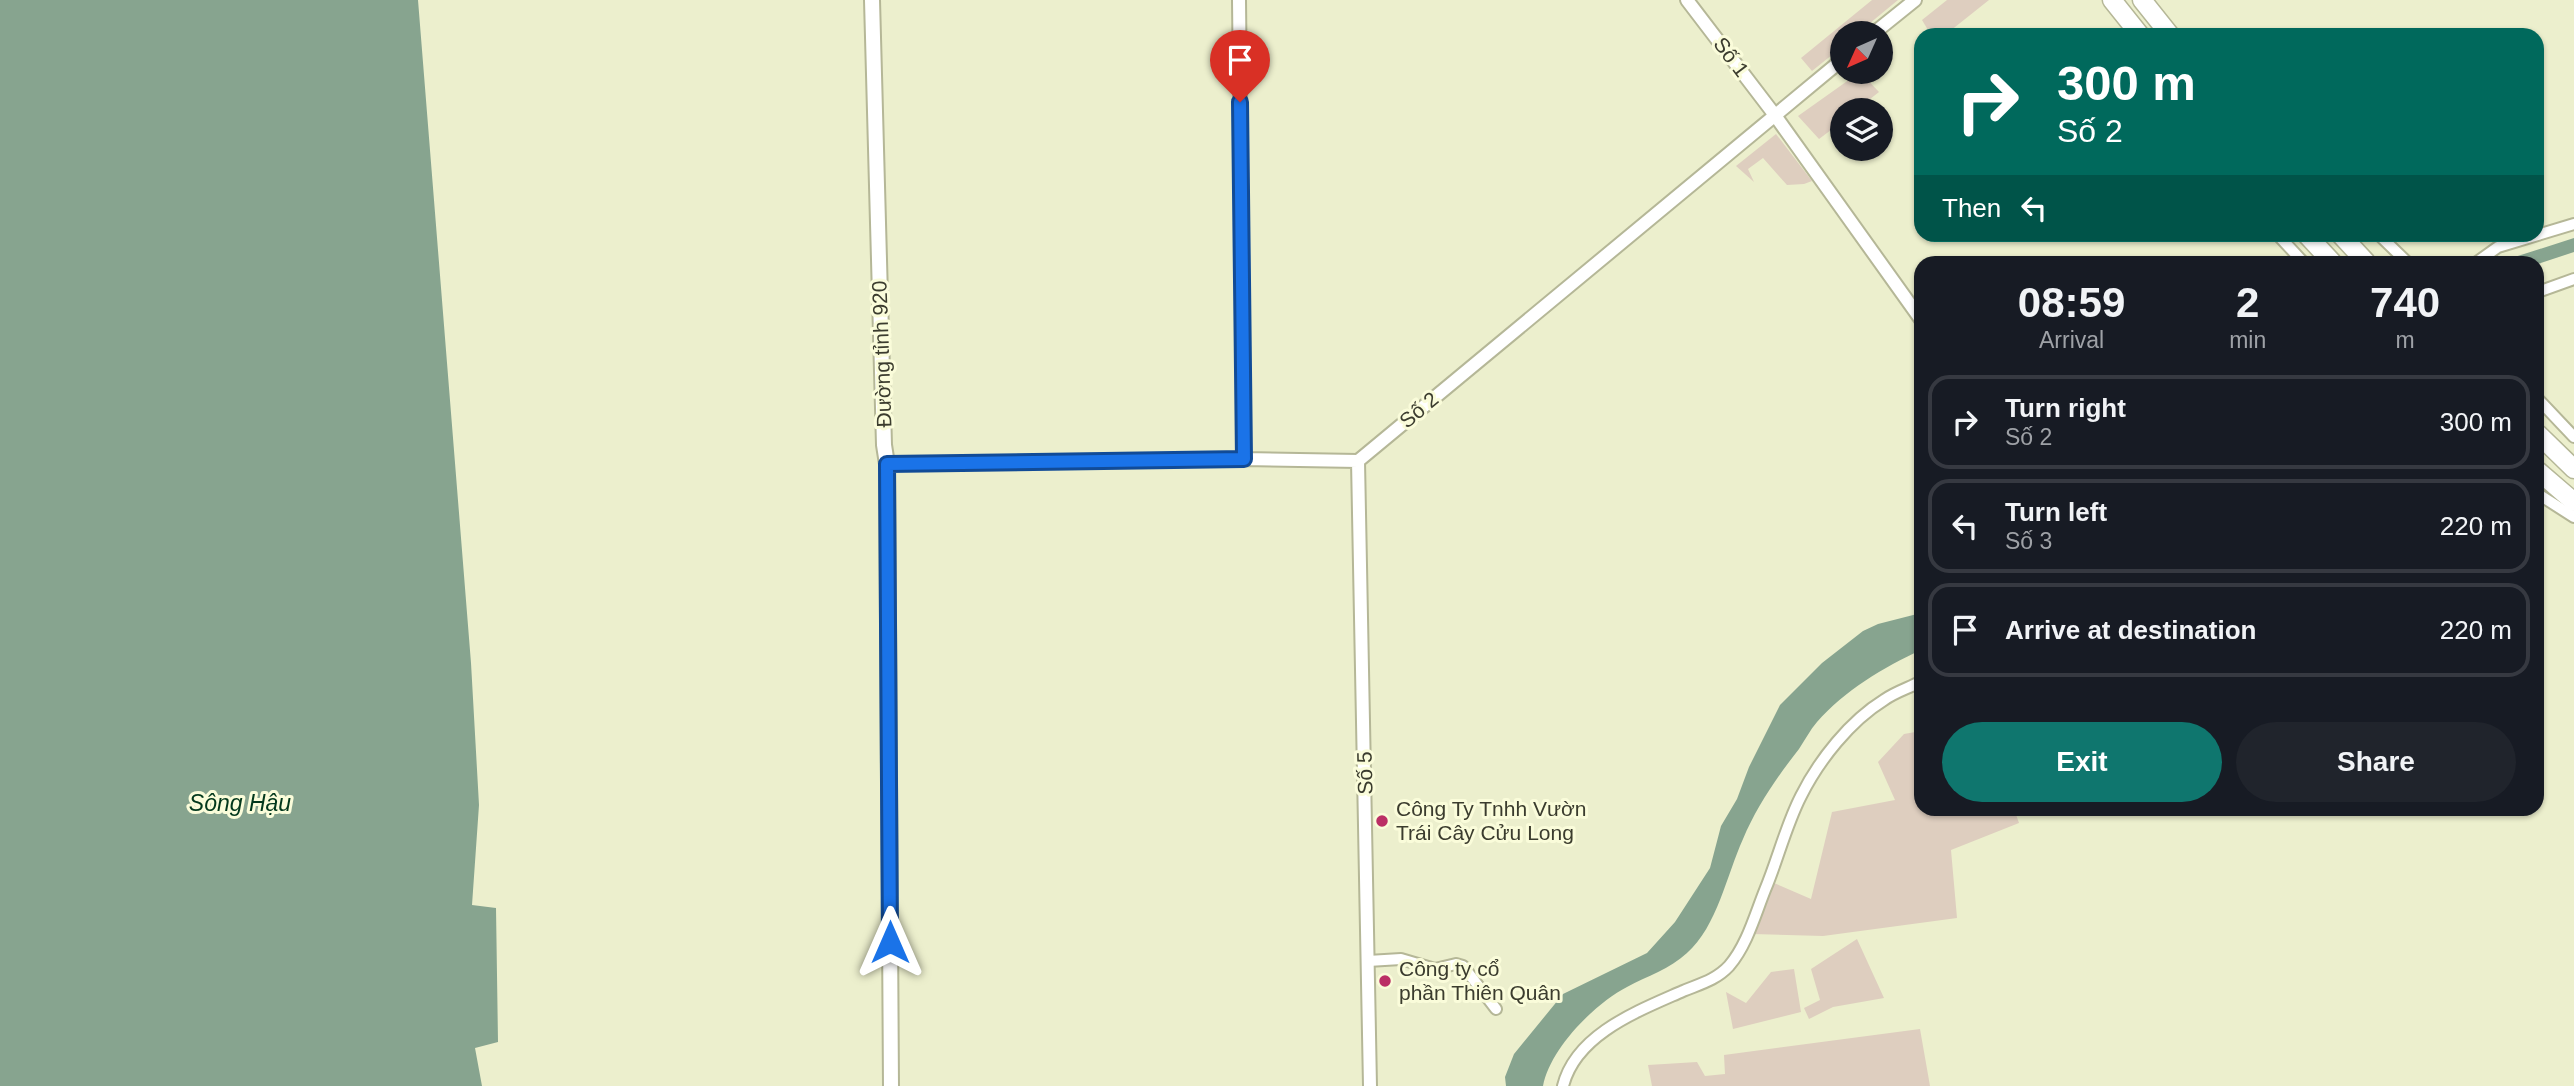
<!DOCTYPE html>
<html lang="en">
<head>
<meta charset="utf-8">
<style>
	body { margin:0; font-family:Helvetica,sans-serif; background:#20242c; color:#f1f3f6; height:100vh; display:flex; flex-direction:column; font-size:26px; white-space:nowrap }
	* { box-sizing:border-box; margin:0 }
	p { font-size:23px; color:#9ea1a6 }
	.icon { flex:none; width:38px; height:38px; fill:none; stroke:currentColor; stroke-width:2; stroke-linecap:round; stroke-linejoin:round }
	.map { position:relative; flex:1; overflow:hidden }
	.details { position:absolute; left:1914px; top:256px; width:630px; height:560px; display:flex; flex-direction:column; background:#171b24; border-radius:21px; box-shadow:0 2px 5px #0004 }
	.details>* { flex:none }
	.guide { position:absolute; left:1914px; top:28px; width:630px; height:214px; border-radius:21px; box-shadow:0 2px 5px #0004; background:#00695c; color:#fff; overflow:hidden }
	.needle { width:46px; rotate:225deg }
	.controls { position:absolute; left:1830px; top:21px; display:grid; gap:14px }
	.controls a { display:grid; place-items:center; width:63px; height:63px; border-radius:50%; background:#171b24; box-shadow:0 2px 5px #0004; font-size:35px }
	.pin { position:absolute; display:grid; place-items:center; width:60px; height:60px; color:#fff; margin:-72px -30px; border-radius:50% 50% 50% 0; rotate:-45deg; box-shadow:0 0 7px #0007 }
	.pin .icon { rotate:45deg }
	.me { position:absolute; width:77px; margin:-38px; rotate:0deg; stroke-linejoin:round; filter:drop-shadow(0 0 5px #0008) }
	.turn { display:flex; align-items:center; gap:24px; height:147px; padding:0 28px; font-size:32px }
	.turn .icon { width:91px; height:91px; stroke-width:2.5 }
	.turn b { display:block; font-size:49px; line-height:60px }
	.then { display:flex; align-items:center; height:66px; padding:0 28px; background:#0003; gap:14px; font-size:26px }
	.eta { display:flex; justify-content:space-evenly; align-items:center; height:119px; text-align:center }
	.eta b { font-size:42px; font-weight:700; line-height:49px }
	.action { display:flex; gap:14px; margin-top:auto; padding:14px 28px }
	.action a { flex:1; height:80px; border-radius:42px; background:#0f766e; color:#fff; font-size:28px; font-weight:700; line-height:80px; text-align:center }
	.action a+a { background:#20242c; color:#f1f3f6 }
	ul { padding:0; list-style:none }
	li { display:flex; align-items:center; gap:21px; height:94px; margin:0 14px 10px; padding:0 14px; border:4px solid #363941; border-radius:21px }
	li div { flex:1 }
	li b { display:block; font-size:26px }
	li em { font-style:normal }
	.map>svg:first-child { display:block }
</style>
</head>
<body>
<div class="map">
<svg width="2574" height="1086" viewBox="0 0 2574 1086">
	<rect width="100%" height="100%" fill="#ecefcd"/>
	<path fill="#decebf" d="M1872,0H1898L1858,33H1843V46L1812,71L1801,58Z
		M1947,0H1989L1945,35H1931L1922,20Z
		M1860,72L1879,92L1856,110H1843V121L1819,139L1798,116Z
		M1776,134L1812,181L1804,184L1787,185L1763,158L1748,169L1754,182L1736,166Z
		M1921,731L1922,808L2014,809L2019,823L1951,850L1957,918L1823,936L1752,934L1774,883L1811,899L1832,812L1895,800L1878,762L1904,734Z
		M1857,939L1884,998L1833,1007L1809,1019L1804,1008L1820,1000L1811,969Z
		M1794,969L1801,1012L1733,1029L1726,992L1746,1003L1771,972Z
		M1920,1029L1930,1086H1652L1648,1065L1697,1062L1705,1076L1725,1074L1724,1055Z"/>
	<path fill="#87a48f" d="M0,0H418L471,663L479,805L472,905L496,908L498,1042L475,1048L482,1086H0Z
		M2574,238V252L2538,264L2499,262Z
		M1921,613V650C1884,667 1844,691 1817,722C1810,730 1805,740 1799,749C1777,777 1757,806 1743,839C1727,874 1717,927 1687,953C1670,969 1647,976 1627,987C1594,1004 1550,1049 1543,1086H1506L1505,1077L1514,1054L1563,994L1647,953L1675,922L1710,868L1721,826L1737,799L1749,767L1780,705L1822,663L1863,631L1878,624Z"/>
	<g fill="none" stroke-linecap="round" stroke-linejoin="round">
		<defs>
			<path id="minor" d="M2277,234L2303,262
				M2378,234L2407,262
				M2477,262L2498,247L2574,224
				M2538,292L2574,279
				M2538,399L2574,437
				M2538,494L2574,517
				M1368,961L1401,959L1435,969L1456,964L1463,966L1496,1009
				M1563,1086C1576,1034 1638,1011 1683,991C1700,984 1716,980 1729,966C1747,945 1755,915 1765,890C1778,859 1786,825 1801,796C1819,760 1850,721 1884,700C1895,692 1909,688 1922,681"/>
			<path id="tertiary" d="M1239,0L1244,459
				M1687,0L1774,114L1922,321
				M1874,33L1915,0
				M1358,461L1370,1086
				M887,464L1244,459L1358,461L1843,59"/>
			<path id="secondary" d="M872,0L884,445L887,464L891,1086"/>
			<path id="trunk" d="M2112,0L2140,35
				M2142,0L2170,35
				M2306,234L2332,262
				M2340,234L2366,262
				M2538,434L2574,469
				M2538,471L2574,502"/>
		</defs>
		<use href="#minor" stroke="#b5b797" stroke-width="14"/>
		<use href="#tertiary" stroke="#b5b797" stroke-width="16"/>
		<use href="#secondary" stroke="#b5b797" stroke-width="18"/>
		<use href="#trunk" stroke="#b5b797" stroke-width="21"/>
		<use href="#minor" stroke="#fff" stroke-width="10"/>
		<use href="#tertiary" stroke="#fff" stroke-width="12"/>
		<use href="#secondary" stroke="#fff" stroke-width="14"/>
		<use href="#trunk" stroke="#fff" stroke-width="18"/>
	</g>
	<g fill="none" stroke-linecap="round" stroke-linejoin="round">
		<defs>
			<path id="route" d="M890,942L887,464L1244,459L1240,102"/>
		</defs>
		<use href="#route" stroke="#114b97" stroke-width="18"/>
		<use href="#route" stroke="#1a73e8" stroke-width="12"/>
	</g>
	<g fill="#bb2f65" stroke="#fafcda" stroke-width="2.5">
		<circle cx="1382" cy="821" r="7"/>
		<circle cx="1385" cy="981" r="7"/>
	</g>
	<g text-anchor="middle" stroke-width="6" stroke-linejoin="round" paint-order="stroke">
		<g font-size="21" fill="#3b3c2e" stroke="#fafcda">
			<text transform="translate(1731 57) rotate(53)" y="7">Số 1</text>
			<text transform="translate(882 354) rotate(-92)" y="7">Đường tỉnh 920</text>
			<text transform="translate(1419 410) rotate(-40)" y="7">Số 2</text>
			<text transform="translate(1365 773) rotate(-91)" y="7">Số 5</text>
		</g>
		<g font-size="21" fill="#3b3c2e" stroke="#fafcda" text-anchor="start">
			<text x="1396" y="816">Công Ty Tnhh Vườn<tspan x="1396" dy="24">Trái Cây Cửu Long</tspan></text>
			<text x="1399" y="976">Công ty cổ<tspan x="1399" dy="24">phần Thiên Quân</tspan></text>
		</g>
		<g font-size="23" font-style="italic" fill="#02381c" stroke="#fafcda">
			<text x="240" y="811">Sông Hậu</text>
		</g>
	</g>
</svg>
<div class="controls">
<a><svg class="needle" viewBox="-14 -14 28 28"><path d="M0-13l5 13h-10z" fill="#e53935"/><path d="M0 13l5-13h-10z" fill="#9ea1a6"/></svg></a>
<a><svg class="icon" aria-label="layers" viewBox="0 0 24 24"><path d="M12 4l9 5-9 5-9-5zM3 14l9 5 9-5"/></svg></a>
</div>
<div class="pin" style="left:1240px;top:102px;background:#d93025"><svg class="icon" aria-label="arrive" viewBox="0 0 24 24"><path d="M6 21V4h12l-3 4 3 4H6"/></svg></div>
<svg class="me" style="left:890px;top:942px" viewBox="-20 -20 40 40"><path d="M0-17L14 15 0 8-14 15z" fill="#1a73e8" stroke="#fff" stroke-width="4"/></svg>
<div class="guide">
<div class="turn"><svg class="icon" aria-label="right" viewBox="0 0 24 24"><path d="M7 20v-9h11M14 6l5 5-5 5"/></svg><div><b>300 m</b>Số 2</div></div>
<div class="then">Then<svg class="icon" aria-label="left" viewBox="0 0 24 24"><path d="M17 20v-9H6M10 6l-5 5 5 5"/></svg></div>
</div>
<section class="details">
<div class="eta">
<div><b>08:59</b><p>Arrival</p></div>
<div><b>2</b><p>min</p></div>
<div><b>740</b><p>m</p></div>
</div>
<ul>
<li><svg class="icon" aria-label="right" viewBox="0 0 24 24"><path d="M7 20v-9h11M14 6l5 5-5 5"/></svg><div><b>Turn right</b><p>Số 2</p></div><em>300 m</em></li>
<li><svg class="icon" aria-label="left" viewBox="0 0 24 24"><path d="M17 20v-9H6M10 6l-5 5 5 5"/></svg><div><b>Turn left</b><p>Số 3</p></div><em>220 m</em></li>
<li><svg class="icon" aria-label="arrive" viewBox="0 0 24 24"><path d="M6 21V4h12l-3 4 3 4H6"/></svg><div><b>Arrive at destination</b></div><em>220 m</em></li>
</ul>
<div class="action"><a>Exit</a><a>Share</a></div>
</section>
</div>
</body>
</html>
